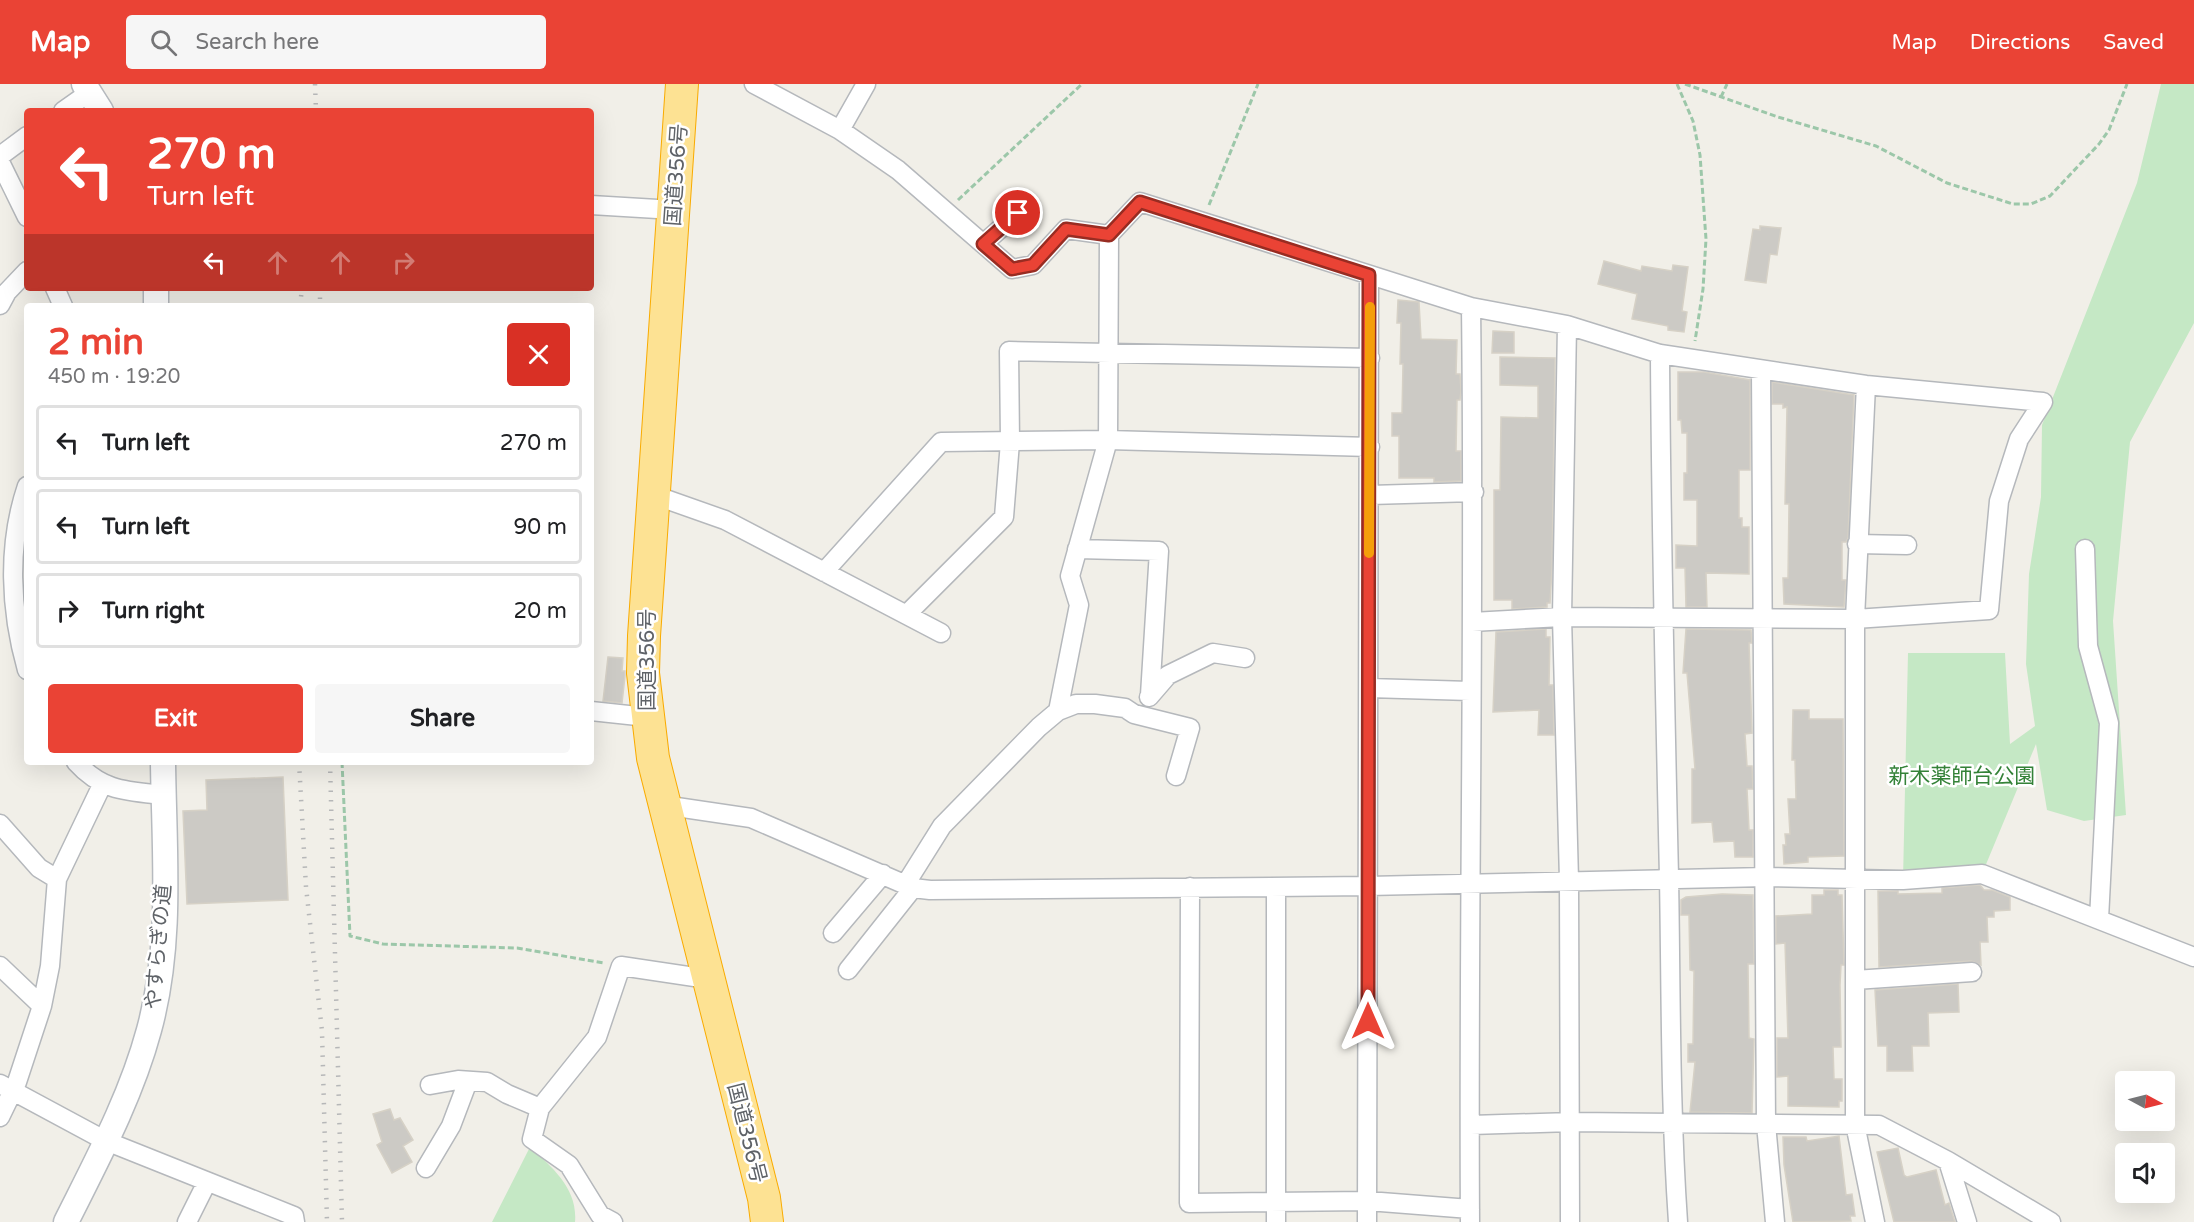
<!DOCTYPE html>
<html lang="en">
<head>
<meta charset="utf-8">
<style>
	body { margin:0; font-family:"Varela Round","Noto Sans JP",sans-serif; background:#f6f6f6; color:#202124; height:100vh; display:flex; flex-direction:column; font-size:22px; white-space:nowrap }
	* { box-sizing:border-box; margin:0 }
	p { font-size:20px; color:#757577 }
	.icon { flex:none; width:33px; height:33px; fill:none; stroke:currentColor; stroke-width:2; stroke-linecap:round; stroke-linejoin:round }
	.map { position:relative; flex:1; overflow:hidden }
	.drawer { position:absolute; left:24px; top:219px; width:570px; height:462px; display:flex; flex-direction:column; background:#fff; border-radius:6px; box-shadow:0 6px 24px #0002 }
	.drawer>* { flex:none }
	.top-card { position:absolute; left:24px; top:24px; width:570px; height:183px; border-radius:6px; box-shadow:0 6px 24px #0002; background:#ea4335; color:#fff; overflow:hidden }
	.needle { width:39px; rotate:97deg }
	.controls { position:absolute; left:2115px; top:987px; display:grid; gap:12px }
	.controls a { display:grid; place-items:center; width:60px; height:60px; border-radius:6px; background:#fff; box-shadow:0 6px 24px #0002; font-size:30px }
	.pin { position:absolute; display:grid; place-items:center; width:51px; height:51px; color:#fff; margin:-26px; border:3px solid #fff; border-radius:50%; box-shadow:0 2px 6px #0007 }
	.me { position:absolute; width:66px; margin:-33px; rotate:0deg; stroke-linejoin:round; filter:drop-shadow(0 0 4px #0008) }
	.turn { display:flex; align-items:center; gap:21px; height:126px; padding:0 24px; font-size:27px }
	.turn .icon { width:78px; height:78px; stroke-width:2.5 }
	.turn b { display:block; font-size:42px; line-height:51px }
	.lanes { display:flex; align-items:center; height:57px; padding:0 24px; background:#0003; justify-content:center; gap:30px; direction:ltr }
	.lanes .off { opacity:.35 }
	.round { display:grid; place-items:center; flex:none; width:63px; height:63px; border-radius:6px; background:#f6f6f6 }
	.head { display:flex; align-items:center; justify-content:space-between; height:102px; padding:0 24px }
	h1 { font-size:36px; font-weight:700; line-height:45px; color:#ea4335 }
	.button { display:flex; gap:12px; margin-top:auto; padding:12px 24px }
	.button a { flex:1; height:69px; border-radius:6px; background:#ea4335; color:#fff; font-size:24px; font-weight:700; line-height:69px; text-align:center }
	.button a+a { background:#f6f6f6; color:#202124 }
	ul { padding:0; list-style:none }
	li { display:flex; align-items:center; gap:18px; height:75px; margin:0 12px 9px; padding:0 12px; border:3px solid #e0e0e0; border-radius:6px }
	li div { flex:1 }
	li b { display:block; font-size:22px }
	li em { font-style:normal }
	header { display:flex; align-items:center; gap:36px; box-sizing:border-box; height:84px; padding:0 30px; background:#ea4335; color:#fff }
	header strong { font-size:28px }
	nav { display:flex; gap:33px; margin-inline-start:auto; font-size:21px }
	.search { width:420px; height:54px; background:#f6f6f6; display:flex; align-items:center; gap:15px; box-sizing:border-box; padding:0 21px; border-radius:6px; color:#757577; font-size:22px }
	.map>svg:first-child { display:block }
</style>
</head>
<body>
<header>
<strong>Map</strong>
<div class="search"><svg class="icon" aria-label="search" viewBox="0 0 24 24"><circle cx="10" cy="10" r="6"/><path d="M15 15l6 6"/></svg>Search here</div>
<nav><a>Map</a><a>Directions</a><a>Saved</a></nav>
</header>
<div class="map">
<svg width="2194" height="1138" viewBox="0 0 2194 1138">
	<rect width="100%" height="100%" fill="#f1efe8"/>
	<path fill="#c5e8c5" d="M2161,0H2194V239L2130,358L2113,537L2126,731L2084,737L2047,726L2036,660L1982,790L1903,796L1908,569H2005L2010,660L2035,642L2026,580L2029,490L2041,413L2042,341L2137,99Z
		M530,1063C553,1084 578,1105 575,1138H492Z"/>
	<path fill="#cccac5" stroke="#d6d1c6" stroke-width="1.5" d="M1760,142L1781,144L1777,171L1770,170L1766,199L1745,196L1753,145L1760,146Z
		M1604,177L1641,187L1642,182L1672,187L1673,181L1688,183L1682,227L1687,228L1684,248L1668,246V242L1632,235L1637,210L1598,200Z
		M1398,216L1419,218L1421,255L1457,256L1456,290H1460L1461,307L1460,316H1457L1456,367H1461V397L1434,398V394H1399V352H1392V329H1402L1403,280H1400L1401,239H1397Z
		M1493,247L1514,248V269H1492Z
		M1500,273L1555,274L1552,485L1550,519H1547V523L1512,525V516H1494V406H1500L1501,333L1538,334V302L1500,301Z
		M1678,288H1704L1750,296V386H1739V434H1742V443H1749V490L1706,489L1707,523H1686L1685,484H1676V461L1697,462V416H1684V389H1687V349H1682L1681,336H1678Z
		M1772,298L1854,311L1848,454L1846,458H1842V496H1846L1844,523L1784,520L1783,494H1788L1789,420H1785L1787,323L1783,324V320H1772Z
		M1546,545V553H1550L1549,601H1553L1554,651H1538L1539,626L1493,628L1496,548Z
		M1686,545L1751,546L1752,559H1749L1752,649L1745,650L1747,682H1752L1753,705H1747L1749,746H1753V773H1735L1734,757L1714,758L1712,738L1692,739V685H1695L1687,589H1683Z
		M608,573L623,574L622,587H625V592L622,619L603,617Z
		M1793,626H1809V635H1843L1844,772L1808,773V778L1784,780L1783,761H1786L1785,750H1790L1788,715H1796L1795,676H1792Z
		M283,693L288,816L187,820L183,727L207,726L206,696Z
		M1980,801L1984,806H1992L2010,813V826L1994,827V833H1987L1988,858H1980L1981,881L1971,877L1879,883L1878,807H1898V810L1942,809V804Z
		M1824,806H1838V811H1842L1844,881H1841L1840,901L1841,963H1833L1834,995H1842V1017H1839V1023L1788,1022V992L1777,993V954H1788L1785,859L1776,860V832L1812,830V811H1824Z
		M1722,810L1753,811L1754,880H1748L1749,954L1754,955L1752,1029L1690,1028L1695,978H1688V960H1693L1694,887L1690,886L1689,831H1681V816L1686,813Z
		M1958,900L1959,928L1928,929L1929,962H1912L1913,987H1887V962H1878L1875,906Z
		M390,1025L394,1036L400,1034L413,1056L403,1062L412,1078L392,1089L377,1061L382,1058L373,1030Z
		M1839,1052L1846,1111L1852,1110L1855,1132H1850L1851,1137L1793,1138L1784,1081L1783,1053H1806L1807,1057Z
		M1898,1064L1904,1091L1907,1093L1936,1086L1945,1121L1949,1119L1955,1138H1894L1877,1068Z"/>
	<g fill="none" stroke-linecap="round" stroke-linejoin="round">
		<defs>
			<path id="street" d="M754,0L840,46L898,86L1012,185L1033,181L1066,145L1109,151L1140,118L1471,223L1567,241L1660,270L1866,301L2043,318L2019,355L1999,417L1989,526L1855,535L1562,533L1472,538
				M63,27L90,8
				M840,46L866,0
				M0,72L27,52
				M0,78L27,133
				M591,121L674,126
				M983,160L1018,129
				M55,204L63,222
				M0,221L7,208L27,187
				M1567,241L1562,533L1569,796L1570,1138
				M1660,270C1661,445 1665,619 1669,793C1671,908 1670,1023 1678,1138
				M1761,286L1766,1040L1775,1138
				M1866,301L1855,535V1040L1875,1138
				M27,402C7,461 10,526 27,586
				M654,411L725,436L941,549
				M1370,411L1474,408
				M1857,460L1907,461
				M1077,465L1159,467L1150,611
				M2085,465L2088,562L2109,639L2099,835
				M824,488L941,358L1108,356L1370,363
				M907,530L1004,433L1010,358L1009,267L1370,274
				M1369,604L1470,607
				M1149,613L1168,591L1213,569L1245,574
				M591,627L647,633
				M1058,627L1079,521L1070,492L1108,356L1109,151
				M76,678C102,707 126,707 163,711
				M663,721L751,734L913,804L930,806L1368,802L1766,793L1903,796L1982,790L2194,873
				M0,740L39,784L57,795
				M905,801L942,742L1039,643L1058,627L1076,620H1095L1125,624L1134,630L1190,644L1176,692
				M1190,803L1189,1119L1368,1117L1470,1125
				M1276,803V1138
				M833,849L883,790
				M0,882L42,922
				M848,886L913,804
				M1855,896L1972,888
				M0,1000L106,1057L294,1132L295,1138
				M430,1001L458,996L487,998L507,1010L540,1024
				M0,1033L17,998L42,922L50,882L57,795L102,701
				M1471,1041L1572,1038L1879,1041L1948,1077L2051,1138
				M1948,1077L1967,1138
				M426,1084L451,1042L468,997
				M187,1138L207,1098
				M613,1138L600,1131L569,1081L532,1055L540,1024L597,953L621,882L708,895
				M1367,1138L1369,191
				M1470,1138C1468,833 1475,528 1471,223"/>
			<path id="secondary" d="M84,0L101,27
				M156,204V222
				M66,1138C97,1076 131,1013 149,946C173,859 164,767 163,678"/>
			<path id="highway" d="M682,0L644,552L643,589L653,674L764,1114L767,1138"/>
		</defs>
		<use href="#street" stroke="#b5b8bc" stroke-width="21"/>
		<use href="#secondary" stroke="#b6babf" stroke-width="27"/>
		<use href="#highway" stroke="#f9ab00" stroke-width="34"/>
		<path stroke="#9cc7a9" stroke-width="3" stroke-dasharray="6 3" stroke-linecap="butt" d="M1677,0L1693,37L1700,71L1706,155L1703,205L1695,257
			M1685,0L1778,33L1876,62L1947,99L2013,120H2031L2050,112L2099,60L2109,46L2127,0
			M1721,13L1727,0
			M958,116L1082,0
			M1209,121L1258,0
			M342,678L350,852L383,860L517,864L604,879"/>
		<use href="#street" stroke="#fff" stroke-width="18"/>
		<use href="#secondary" stroke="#fff" stroke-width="24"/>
		<use href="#highway" stroke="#fde293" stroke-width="32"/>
		<path stroke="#b6b7b8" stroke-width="4.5" stroke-dasharray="1.5 8" stroke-linecap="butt" d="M315,0L316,27
			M320,204V222
			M300,222L302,204
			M299,678L306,803L322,947L327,1138
			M330,678L342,1138"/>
	</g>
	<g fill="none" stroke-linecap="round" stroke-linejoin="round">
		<defs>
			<path id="route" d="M1018,129L983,160L1012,185L1033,181L1066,145L1109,151L1140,118L1369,191L1368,937"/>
		</defs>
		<use href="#route" stroke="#982c22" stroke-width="15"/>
		<use href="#route" stroke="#ea4335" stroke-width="10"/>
		<path stroke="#f59e0b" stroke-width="10" d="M1369,469L1370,223"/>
	</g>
	<g text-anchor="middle" stroke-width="5" stroke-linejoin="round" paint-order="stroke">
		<g font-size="21" fill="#5f6368" stroke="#fff">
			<text transform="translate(676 91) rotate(-86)" y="7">国道356号</text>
			<text transform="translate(647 576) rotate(-90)" y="7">国道356号</text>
			<text transform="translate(158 863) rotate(-85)" y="7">やすらぎの道</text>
			<text transform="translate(747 1049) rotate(76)" y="7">国道356号</text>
		</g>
		<g font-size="21" fill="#348238" stroke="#fff">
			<text x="1962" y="699">新木薬師台公園</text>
		</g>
	</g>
</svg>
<div class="controls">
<a><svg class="needle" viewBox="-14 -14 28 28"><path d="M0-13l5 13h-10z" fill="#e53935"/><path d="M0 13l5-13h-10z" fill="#757577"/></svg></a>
<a><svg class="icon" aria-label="sound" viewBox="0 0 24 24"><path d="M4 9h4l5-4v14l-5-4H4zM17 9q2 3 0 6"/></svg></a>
</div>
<div class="pin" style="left:1018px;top:129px;background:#d93025"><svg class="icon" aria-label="arrive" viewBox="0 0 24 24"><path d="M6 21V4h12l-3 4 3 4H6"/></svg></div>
<svg class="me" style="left:1368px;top:937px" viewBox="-20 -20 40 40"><path d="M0-17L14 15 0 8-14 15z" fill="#ea4335" stroke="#fff" stroke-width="4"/></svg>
<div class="top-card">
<div class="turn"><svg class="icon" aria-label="left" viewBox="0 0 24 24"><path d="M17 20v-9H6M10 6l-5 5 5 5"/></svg><div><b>270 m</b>Turn left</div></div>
<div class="lanes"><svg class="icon" aria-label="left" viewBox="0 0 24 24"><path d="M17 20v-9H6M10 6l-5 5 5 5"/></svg><svg class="icon off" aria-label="ahead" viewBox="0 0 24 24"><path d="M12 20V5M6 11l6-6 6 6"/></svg><svg class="icon off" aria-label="ahead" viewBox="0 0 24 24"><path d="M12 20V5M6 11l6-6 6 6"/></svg><svg class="icon off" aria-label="right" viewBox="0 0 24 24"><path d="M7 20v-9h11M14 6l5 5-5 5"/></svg></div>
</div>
<section class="drawer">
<div class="head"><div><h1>2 min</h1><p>450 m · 19:20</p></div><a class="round" style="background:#d93025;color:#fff"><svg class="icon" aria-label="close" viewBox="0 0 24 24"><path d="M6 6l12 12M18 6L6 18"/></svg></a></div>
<ul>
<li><svg class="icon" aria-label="left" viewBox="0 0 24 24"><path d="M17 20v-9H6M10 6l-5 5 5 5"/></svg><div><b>Turn left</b></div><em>270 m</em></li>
<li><svg class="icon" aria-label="left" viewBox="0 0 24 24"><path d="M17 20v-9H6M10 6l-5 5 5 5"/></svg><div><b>Turn left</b></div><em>90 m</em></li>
<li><svg class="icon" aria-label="right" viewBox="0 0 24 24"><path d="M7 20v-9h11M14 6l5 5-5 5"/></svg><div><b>Turn right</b></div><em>20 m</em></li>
</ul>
<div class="button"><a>Exit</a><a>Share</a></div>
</section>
</div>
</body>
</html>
